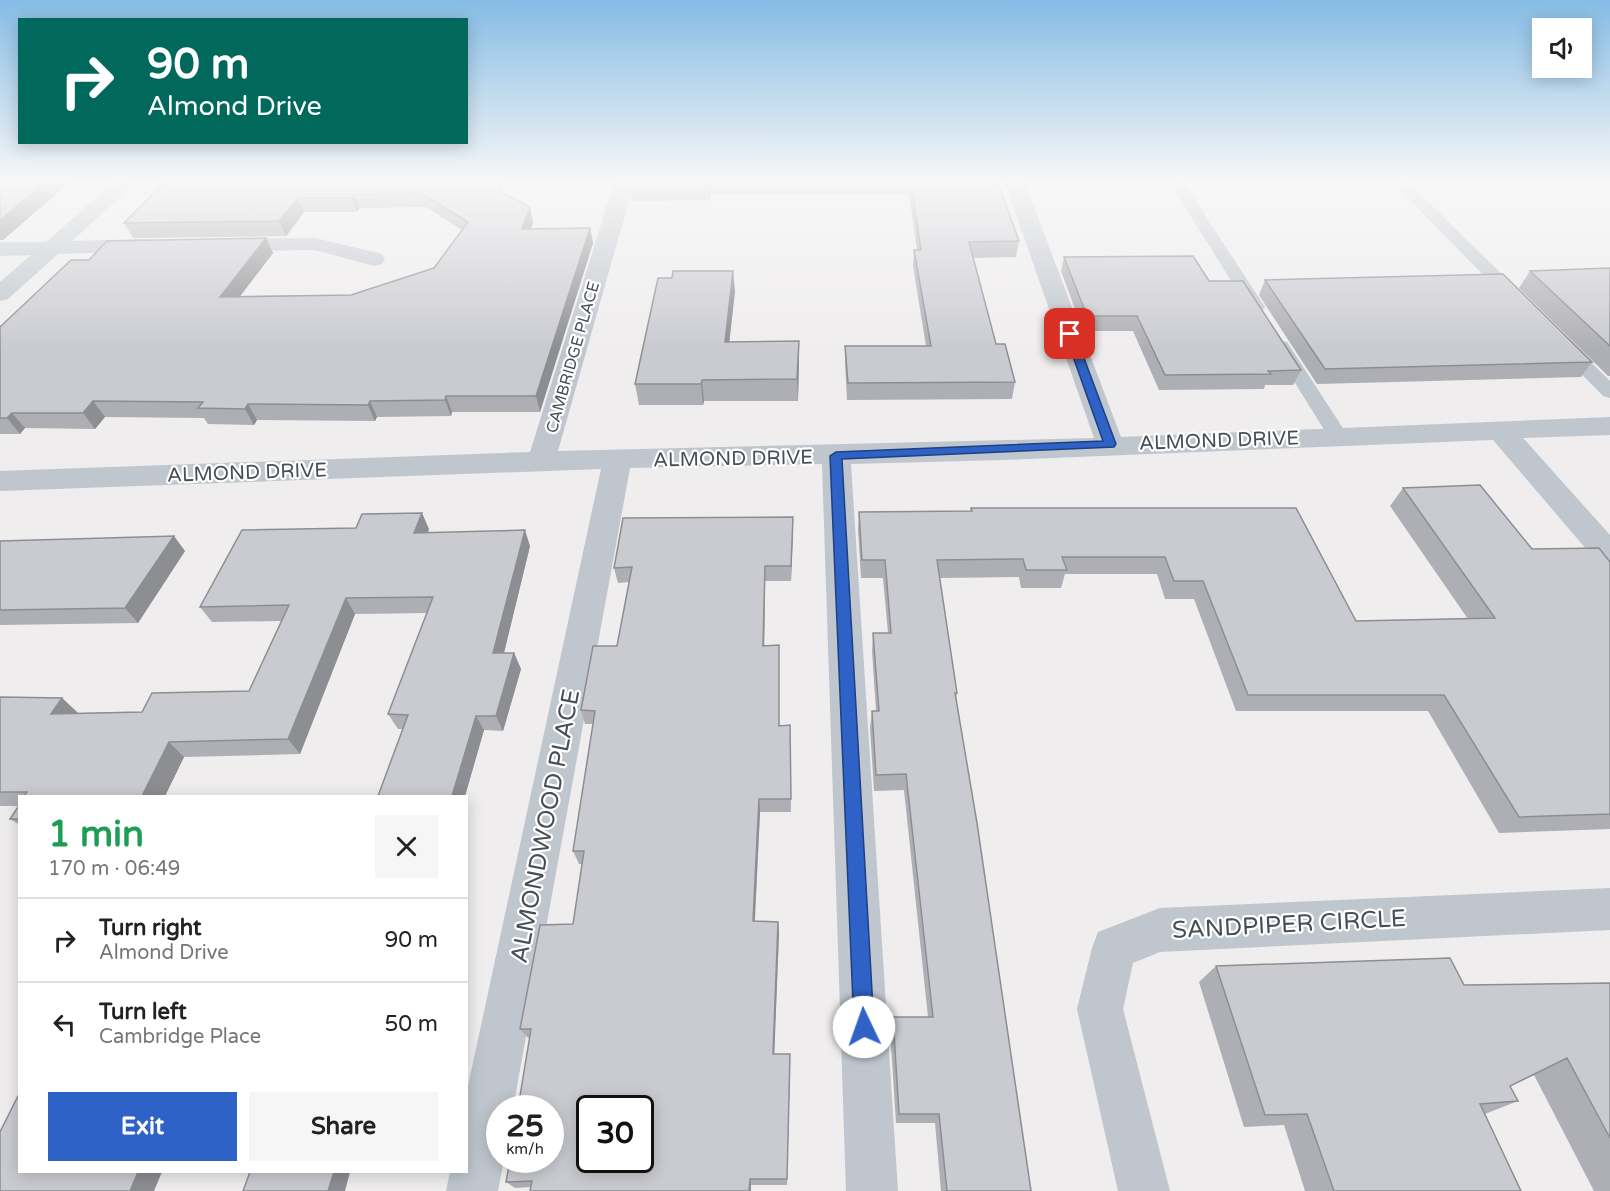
<!DOCTYPE html>
<html lang="en">
<head>
<meta charset="utf-8">
<style>
	body { margin:0; font-family:"Varela Round",sans-serif; background:#f6f6f6; color:#222; height:100vh; display:flex; flex-direction:column; font-size:22px; white-space:nowrap }
	* { box-sizing:border-box; margin:0 }
	p { font-size:20px; color:#767676 }
	.icon { flex:none; width:33px; height:33px; fill:none; stroke:currentColor; stroke-width:2; stroke-linecap:round; stroke-linejoin:round }
	.map { position:relative; flex:1; overflow:hidden }
	.side { position:absolute; left:18px; top:795px; width:450px; height:378px; display:flex; flex-direction:column; background:#fff; border-radius:0px; box-shadow:0 3px 15px #0003 }
	.side>* { flex:none }
	.top-card { position:absolute; left:18px; top:18px; width:450px; height:126px; border-radius:0px; box-shadow:0 3px 15px #0003; background:#00695c; color:#fff; overflow:hidden }
	.fabs { position:absolute; left:1532px; top:18px; display:grid; gap:12px }
	.fabs a { display:grid; place-items:center; width:60px; height:60px; border-radius:0px; background:#fff; box-shadow:0 3px 15px #0003; font-size:30px }
	.speed { position:absolute; left:486px; top:1095px; display:flex; gap:12px; font-size:30px; font-weight:700; text-align:center }
	.speed>* { display:grid; place-content:center; width:78px; height:78px; border-radius:50%; background:#fff; box-shadow:0 3px 15px #0003; line-height:1 }
	.speed small { font-size:15px; font-weight:400 }
	.speed .limit { border:3px solid #111; border-radius:9px; background:#fff; color:#111 }
	.pin { position:absolute; display:grid; place-items:center; width:51px; height:51px; color:#fff; margin:-26px; border-radius:12px; box-shadow:0 3px 9px #0006 }
	.me { position:absolute; width:66px; margin:-33px; rotate:357deg; stroke-linejoin:round; filter:drop-shadow(0 0 4px #0008) }
	.turn { display:flex; align-items:center; gap:21px; height:126px; padding:0 30px; font-size:27px }
	.turn .icon { width:78px; height:78px; stroke-width:2.5 }
	.turn b { display:block; font-size:42px; line-height:51px }
	.round { display:grid; place-items:center; flex:none; width:63px; height:63px; border-radius:0px; background:#f6f6f6 }
	.head { display:flex; align-items:center; justify-content:space-between; height:102px; padding:0 30px }
	h1 { font-size:36px; font-weight:800; line-height:45px; color:#1e9e55 }
	.button { display:flex; gap:12px; margin-top:auto; padding:12px 30px }
	.button a { flex:1; height:69px; border-radius:0px; background:#2f62c6; color:#fff; font-size:24px; font-weight:800; line-height:69px; text-align:center }
	.button a+a { background:#f6f6f6; color:#222 }
	ul { padding:0; list-style:none }
	li { display:flex; align-items:center; gap:18px; height:84px; padding:0 30px; border-top:2px solid #e0e0e0 }
	li div { flex:1 }
	li b { display:block; font-size:22px }
	li em { font-style:normal }
	.map>svg:first-child { display:block }
</style>
</head>
<body>
<div class="map">
<svg width="1610" height="1191" viewBox="0 0 1610 1191">
	<rect width="100%" height="100%" fill="#efeded"/>
	<g fill="none" stroke-linecap="round" stroke-linejoin="round">
		<path fill="#bfc6cd" fill-rule="evenodd" d="M1170,183H1184L1265,307L1262,311H1250Z
			M1393,183H1409L1520,292L1522,296L1520,300H1508Z
			M1281,341L1287,342L1348,436L1345,441L1338,442L1331,441L1328,436L1272,346L1275,342Z
			M1564,341L1570,342L1610,381V398L1603,396L1558,350L1555,346L1558,342Z"/>
		<path fill="#bfc6cd" fill-rule="evenodd" d="M113,183H135L72,241L146,239L154,241L157,246L154,251L58,254L8,299L0,301V282L31,255L0,256V242H46Z
			M614,183H634L558,451L1094,438L1005,183H1025L1121,437L1610,417V435L1523,438L1610,535V568L1599,564L1493,440L1003,460L851,464L898,1191H846L822,464L630,468L513,1108H500V1160H504L498,1191H446L450,1172H466V1095L601,469L0,491V471L530,452Z
			M315,238L382,254L385,259L382,264L374,266L315,250L225,251L217,250L214,245L217,240L225,239Z
			M1610,888V930L1160,952L1133,963L1123,1009L1170,1191H1118L1077,1009L1092,948L1098,932L1160,908Z"/>
	</g>
	<path fill="#aeafb4" d="M164,183H502L503,193L533,222L531,229L590,228L593,243L540,412H452L451,416L377,417L375,421L257,420L254,425L208,424L204,418L105,417L95,429L25,428L20,434H0V327L89,260L266,238L273,253L240,296L351,295L434,268L462,230L426,207L360,208L357,212H304L286,236L133,238L124,223Z
		M630,183H998L1019,241L1016,257L973,258L996,344L1015,382L1012,399L847,400L845,363V346H926L913,266L914,250H917L909,194H711L710,200L631,201Z
		M1064,257L1209,281L1301,370L1293,385H1265L1264,389L1159,390L1133,331H1083L1061,271Z
		M1610,268V376H1608L1519,288L1530,271Z
		M1265,280L1592,362L1581,377L1317,384L1259,295Z
		M735,291L729,342L799,341L798,401H704L703,405H639L635,384Z
		M1403,488L1532,549L1610,562V829L1499,833L1428,711H1236L1194,599H1165L1157,574H1065L1061,588H1021L1019,577L940,578L957,693L956,698L1031,1191H941L935,1123H896L890,1029L893,1017H928L904,790L874,791L870,728L872,711H876L872,651L873,633H888L883,578H861L858,530L859,512L970,511L971,508H1296L1356,621L1468,619L1390,506Z
		M793,517L791,581H765L764,645L779,659V725H790L791,812H760L755,921L778,922L779,933L774,1054L790,1063L787,1185H751V1191H530L531,1187L515,1188L506,1182L530,1038H528L520,1029L573,924L582,864H579L573,851L593,724H585L581,710L617,646L629,582L618,583L614,568Z
		M429,529L428,532L530,546L504,653H514L521,669L503,731L484,730L465,796H378L403,729H398L388,714L427,613L355,614L300,754L184,757L165,796H20V825L10,819L18,806H0V697L62,698L78,713L142,712L249,691L282,621L212,622L200,607Z
		M0,541L185,551L138,623L0,625Z
		M1216,966L1464,985L1610,983V1191H1594L1534,1075L1510,1086L1518,1101L1485,1114L1521,1191H1305L1284,1125L1244,1127L1199,982Z"/>
	<path fill="#8d8e92" d="M44,183H69L3,240H0V220Z
		M499,183H502L503,206L499,191Z
		M709,183H710L711,194L710,200Z
		M354,194L360,208L357,212L351,198Z
		M298,198L304,212L286,236L279,221Z
		M530,207L533,222L526,244L522,229Z
		M590,228L593,243L540,412L536,396Z
		M266,238L273,253L228,312L220,297Z
		M733,271L735,291L727,363L725,342Z
		M799,341V363L798,401L797,379Z
		M702,380L704,401L703,405L701,384Z
		M446,396L452,412L451,416L445,400Z
		M93,401L105,417L95,429L83,413Z
		M370,401L377,417L375,421L368,405Z
		M248,404L257,420L254,425L245,409Z
		M12,413L25,428L20,434L7,418Z
		M422,513L429,529L422,549L414,533Z
		M793,517V532L791,581V566Z
		M525,530L530,546L500,669L493,653Z
		M174,536L185,551L138,623L125,608Z
		M765,566V581L764,660L763,646Z
		M346,598L355,614L300,754L288,739Z
		M514,653L521,669L503,731L496,716Z
		M62,698L78,713L51,714Z
		M476,716L484,730L465,796H452Z
		M169,742L184,757L165,796H142Z
		M759,799L760,812L754,932L753,921Z
		M778,922L779,933L774,1062L773,1054Z
		M790,1054V1063L787,1185V1179Z
		M138,1172H162L154,1191H130Z
		M334,1172H350L345,1191H328Z
		M750,1179L751,1185V1191H749Z"/>
	<path fill="#cacbd1" stroke="#8d8e92" stroke-width="1.5" fill-rule="evenodd" d="M0,183H44L0,220Z
		M164,183H499V191L530,207L522,229L590,228L536,396H446L445,400L370,401L368,405L248,404L245,409L198,408L203,402L93,401L83,413H12L7,418H0V327L71,260H89L107,241L266,238L220,297L351,295L434,268L468,222L421,193L354,194L351,198H298L279,221L124,223Z
		M630,183H709V184L629,185Z
		M911,183H998L1019,241L969,242L996,344H1005L1015,382L848,383L845,346H931L914,250H921Z
		M1193,256L1209,281H1243L1301,370L1268,371L1271,374L1165,375L1137,316H1087L1064,257Z
		M1610,268V346L1530,271Z
		M673,271H733L725,342L799,341L797,379L702,380L701,384H635L658,278H672Z
		M1503,274L1592,362L1325,369L1265,280Z
		M1480,485L1532,549L1599,548L1610,562V814L1519,817L1444,695H1248L1203,581H1174L1165,557H1062L1067,570H1026L1023,559L937,560L957,693H955L977,823L1031,1191H947L939,1114H899L893,1017H933L906,774L876,775L872,711H879L873,633H891L885,560H862L859,512L972,511L971,508H1296L1356,621L1495,618L1403,488Z
		M422,513L414,533L525,530L493,653H514L496,716H476L452,796H378L408,715L388,714L433,597L346,598L288,739L169,742L142,796H24L27,792H0V697L62,698L51,714L142,712L152,693L249,691L289,605L200,607L242,530L356,528L362,514Z
		M793,517L791,566H765L763,646L779,645V726L790,725L791,799H759L753,921L778,922L773,1054H790L787,1179H750L749,1191H530L532,1181L506,1182L510,1160H550V1108H518L531,1029H520L540,925L573,924L584,851H573L595,711L581,710L593,646H617L632,567L614,568L623,518ZM590,1108H640V1160H590Z
		M174,536L125,608L0,610V541Z
		M20,804V819H10Z
		M1450,958L1464,985L1610,983V1138L1567,1058L1510,1086L1518,1101L1480,1104L1521,1191H1334L1307,1114L1265,1115L1216,966Z
		M18,1096H20V1172H138L130,1191H0V1132Z
		M250,1172H334L328,1191H243Z"/>
	<linearGradient id="sky" x2="0" y2="1"><stop stop-color="#85bce5"/><stop offset="0.52" stop-color="#f8f7f7"/><stop offset="1" stop-color="#f8f7f7" stop-opacity="0"/></linearGradient>
	<rect width="1610" height="350" fill="url(#sky)"/>
	<path fill="#2f62c6" stroke="#1f4081" stroke-width="1.5" d="M1070,331L1075,334L1116,444L1114,447L842,459L874,1027L871,1034L864,1037L857,1034L854,1027L830,456L836,452L1103,441L1065,334Z"/>
	<g text-anchor="middle" stroke-width="4.5" stroke-linejoin="round" paint-order="stroke">
		<g font-size="16" fill="#474e57" stroke="#fff">
			<text transform="translate(572 357) rotate(-74)" y="6">CAMBRIDGE PLACE</text>
		</g>
		<g font-size="20" fill="#474e57" stroke="#fff">
			<text transform="translate(1219 440) rotate(-2)" y="7">ALMOND DRIVE</text>
			<text transform="translate(733 458) rotate(-1)" y="7">ALMOND DRIVE</text>
			<text transform="translate(247 472) rotate(-2)" y="7">ALMOND DRIVE</text>
		</g>
		<g font-size="24" fill="#474e57" stroke="#fff">
			<text transform="translate(545 826) rotate(-79)" y="8">ALMONDWOOD PLACE</text>
			<text transform="translate(1289 924) rotate(-3)" y="8">SANDPIPER CIRCLE</text>
		</g>
	</g>
</svg>
<div class="fabs">
<a><svg class="icon" aria-label="sound" viewBox="0 0 24 24"><path d="M4 9h4l5-4v14l-5-4H4zM17 9q2 3 0 6"/></svg></a>
</div>
<div class="speed"><div>25<small>km/h</small></div><div class="limit">30</div></div>
<div class="pin" style="left:1070px;top:334px;background:#d93025"><svg class="icon" aria-label="arrive" viewBox="0 0 24 24"><path d="M6 21V4h12l-3 4 3 4H6"/></svg></div>
<svg class="me" style="left:864px;top:1027px" viewBox="-20 -20 40 40"><circle r="19" fill="#fff"/><path d="M0-13L10 11 0 6-10 11z" fill="#2f62c6"/></svg>
<div class="top-card">
<div class="turn"><svg class="icon" aria-label="right" viewBox="0 0 24 24"><path d="M7 20v-9h11M14 6l5 5-5 5"/></svg><div><b>90 m</b>Almond Drive</div></div>
</div>
<section class="side">
<div class="head"><div><h1>1 min</h1><p>170 m · 06:49</p></div><a class="round"><svg class="icon" aria-label="close" viewBox="0 0 24 24"><path d="M6 6l12 12M18 6L6 18"/></svg></a></div>
<ul>
<li><svg class="icon" aria-label="right" viewBox="0 0 24 24"><path d="M7 20v-9h11M14 6l5 5-5 5"/></svg><div><b>Turn right</b><p>Almond Drive</p></div><em>90 m</em></li>
<li><svg class="icon" aria-label="left" viewBox="0 0 24 24"><path d="M17 20v-9H6M10 6l-5 5 5 5"/></svg><div><b>Turn left</b><p>Cambridge Place</p></div><em>50 m</em></li>
</ul>
<div class="button"><a>Exit</a><a>Share</a></div>
</section>
</div>
</body>
</html>
